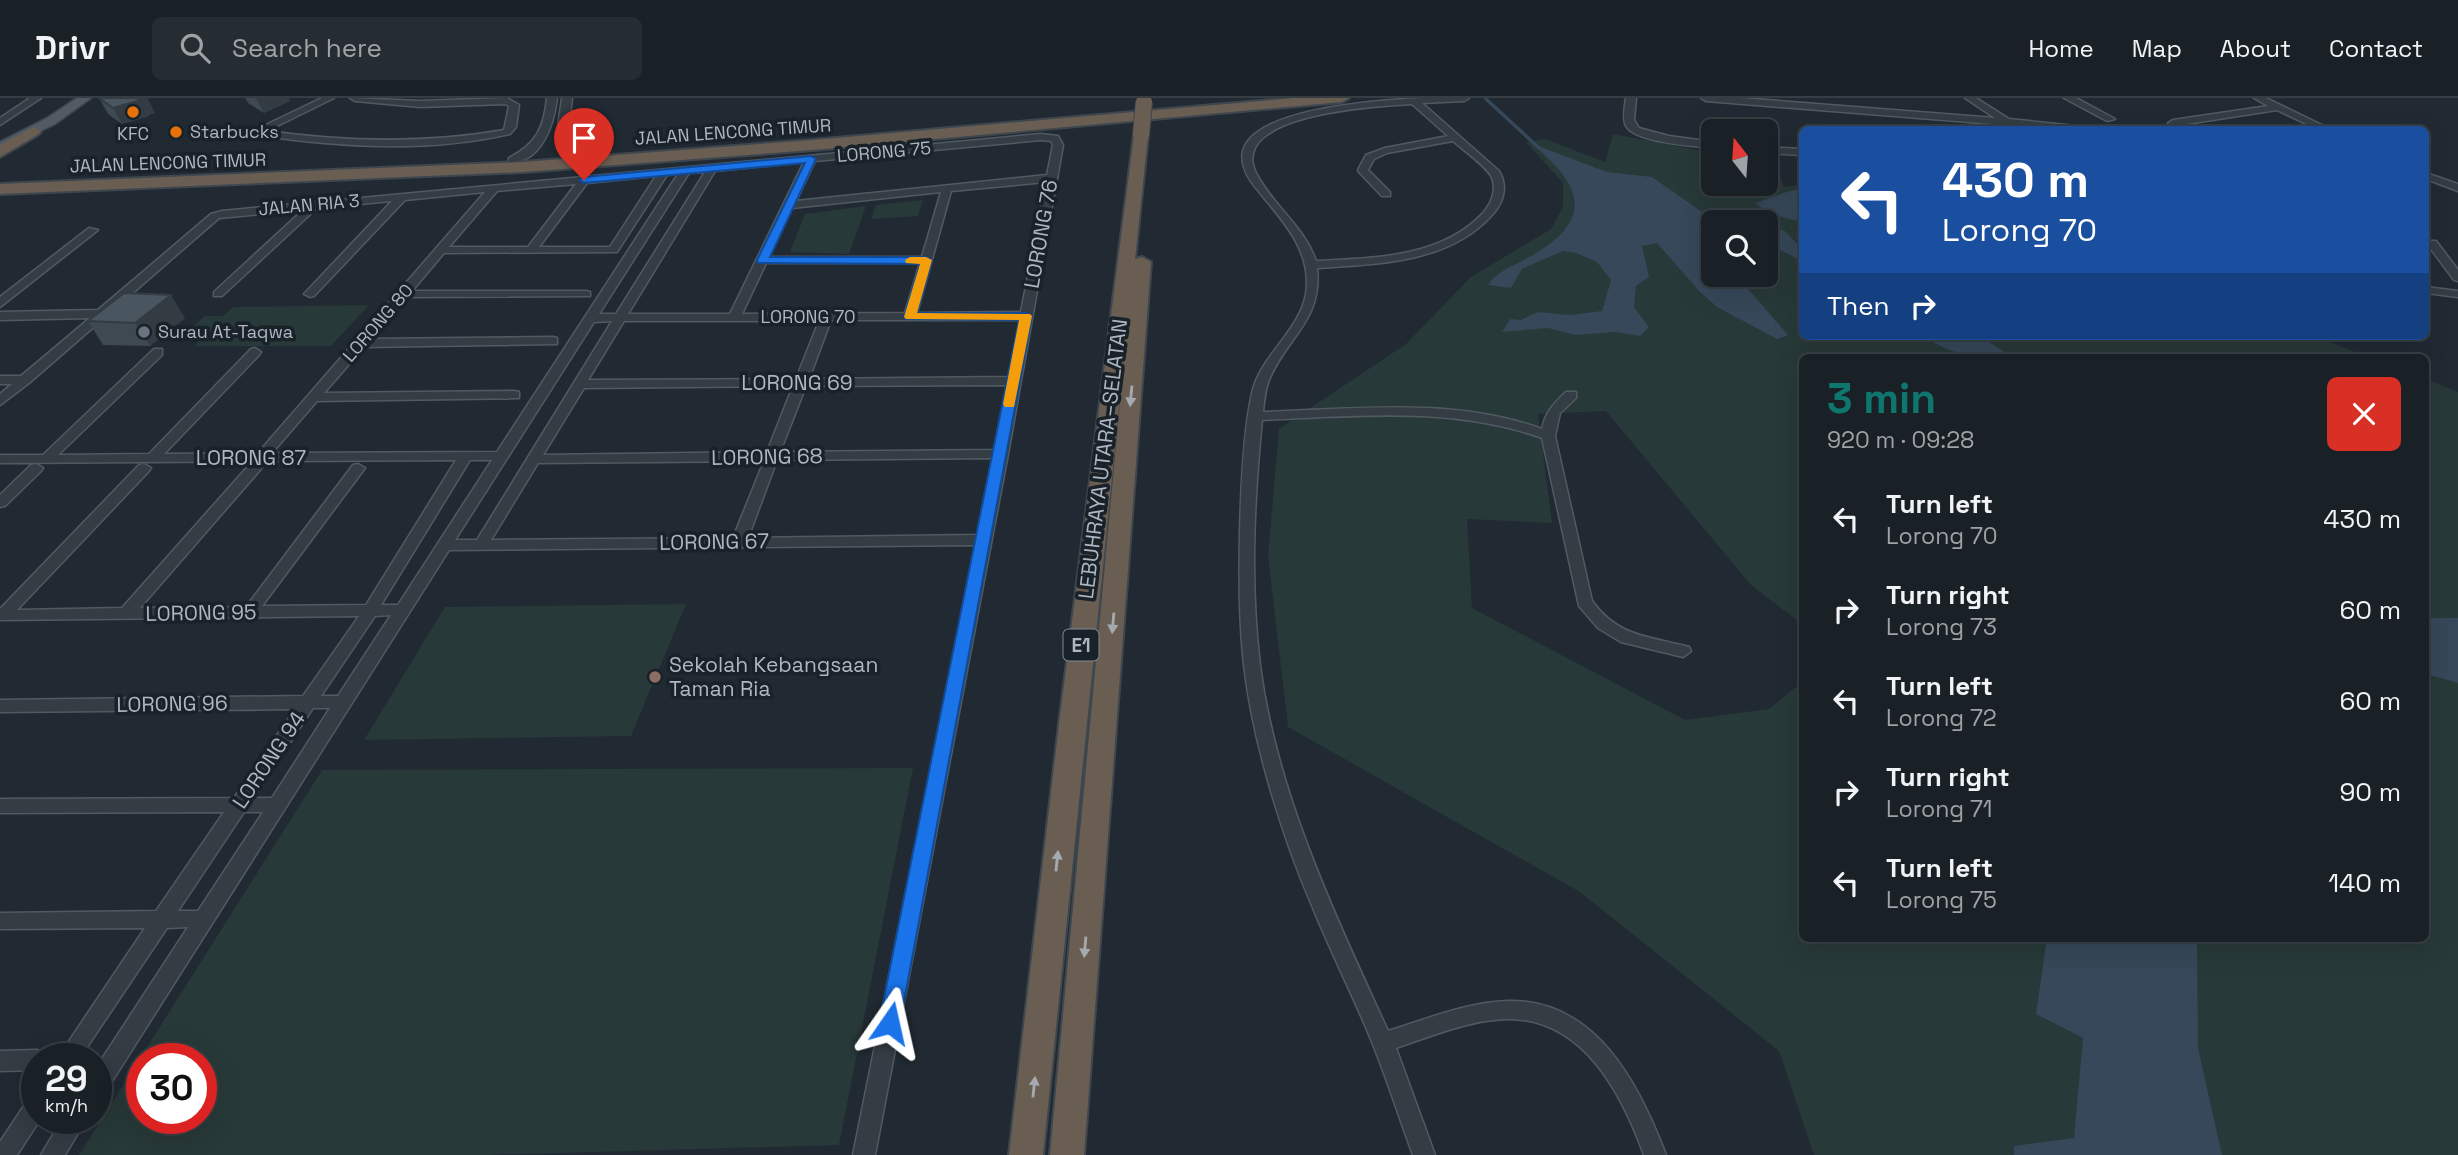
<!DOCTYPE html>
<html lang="en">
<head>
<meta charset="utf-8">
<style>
	body { margin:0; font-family:"Space Grotesk",sans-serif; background:#262d32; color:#f1f3f6; height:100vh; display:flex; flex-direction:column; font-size:26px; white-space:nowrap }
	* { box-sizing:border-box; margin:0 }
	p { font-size:23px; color:#9fa3a7 }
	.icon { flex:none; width:38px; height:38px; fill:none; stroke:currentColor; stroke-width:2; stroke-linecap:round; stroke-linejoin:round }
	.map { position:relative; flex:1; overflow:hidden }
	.sheet { position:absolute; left:1799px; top:256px; width:630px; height:588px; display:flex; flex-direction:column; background:#192026; border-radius:10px; box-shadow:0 7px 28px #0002,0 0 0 2px #373e43 }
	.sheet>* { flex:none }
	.hud { position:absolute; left:1799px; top:28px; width:630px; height:214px; border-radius:10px; box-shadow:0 7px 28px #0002,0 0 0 2px #373e43; background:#1a4fa0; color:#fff; overflow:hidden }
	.needle { width:46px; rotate:343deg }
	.buttons { position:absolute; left:1701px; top:21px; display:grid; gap:14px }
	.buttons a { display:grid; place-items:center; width:77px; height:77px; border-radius:10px; background:#192026; box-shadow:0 7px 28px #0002,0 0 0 2px #373e43; font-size:35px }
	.speed { position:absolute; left:21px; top:945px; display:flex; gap:14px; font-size:35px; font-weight:700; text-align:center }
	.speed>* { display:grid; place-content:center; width:91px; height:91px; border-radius:50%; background:#192026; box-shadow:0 7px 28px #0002,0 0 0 2px #373e43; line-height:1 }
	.speed small { font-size:18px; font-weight:400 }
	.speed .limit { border:10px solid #d22; background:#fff; color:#111 }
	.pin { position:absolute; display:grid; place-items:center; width:60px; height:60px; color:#fff; margin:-72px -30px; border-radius:50% 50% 50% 0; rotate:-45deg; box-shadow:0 0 7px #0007 }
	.pin .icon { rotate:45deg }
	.me { position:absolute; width:77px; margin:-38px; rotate:11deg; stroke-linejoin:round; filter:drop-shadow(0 0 5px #0008) }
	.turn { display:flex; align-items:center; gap:24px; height:147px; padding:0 28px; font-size:32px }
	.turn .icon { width:91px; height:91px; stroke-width:2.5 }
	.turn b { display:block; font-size:49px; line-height:60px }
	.then { display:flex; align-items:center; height:66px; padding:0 28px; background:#0003; gap:14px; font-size:26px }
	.round { display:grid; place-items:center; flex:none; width:74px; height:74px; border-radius:10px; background:#262d32 }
	.headline { display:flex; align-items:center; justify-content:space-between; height:119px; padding:0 28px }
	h1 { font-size:42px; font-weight:600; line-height:52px; color:#0f766e }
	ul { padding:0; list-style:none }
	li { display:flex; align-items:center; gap:21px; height:91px; padding:0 28px }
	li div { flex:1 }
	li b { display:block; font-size:26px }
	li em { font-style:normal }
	header { display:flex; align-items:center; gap:42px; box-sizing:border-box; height:98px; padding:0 35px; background:#192026; border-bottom:2px solid #373e43 }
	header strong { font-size:33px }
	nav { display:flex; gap:38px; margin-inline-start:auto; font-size:24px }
	.search { width:490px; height:63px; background:#262d32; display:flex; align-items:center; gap:18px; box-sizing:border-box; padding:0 24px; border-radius:10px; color:#9fa3a7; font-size:26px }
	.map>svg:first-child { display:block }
</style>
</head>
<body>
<header>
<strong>Drivr</strong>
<div class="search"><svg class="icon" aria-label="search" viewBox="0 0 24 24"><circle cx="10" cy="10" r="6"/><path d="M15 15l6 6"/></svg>Search here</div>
<nav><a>Home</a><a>Map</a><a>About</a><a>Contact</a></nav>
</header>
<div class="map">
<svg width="2458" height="1057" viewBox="0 0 2458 1057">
	<rect width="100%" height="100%" fill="#212a33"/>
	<path fill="#273938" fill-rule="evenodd" d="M1613,36L1713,55V86H1766V59L1774,60L1784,89L1802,87V238H2314L2368,259H1802V526L1751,487L1606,313L1538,316L1552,425L1467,421L1472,510L1685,622L1769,611L1802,584V840H2426V281L2458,294V1057H1814L1779,953L1580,794L1288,629L1268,458L1279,331L1406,246L1471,179L1551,131L1563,109V85L1526,44L1545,41L1605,64ZM1713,124H1766V177H1713Z
		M923,102L918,118L871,121L876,107Z
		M866,108L849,156L790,154L805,116Z
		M369,207L331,248H195L202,240L181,239L205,218H223L233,209Z
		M686,506L631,638L364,642L445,509Z
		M913,670L839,1047L486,1057H79L322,672ZM142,961H201V1020H142Z"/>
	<path fill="#364859" d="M1533,46L1607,74L1652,79L1702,114L1751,111L1759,117L1753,120L1763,124H1713V177H1736L1788,237L1777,241L1717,209L1699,193L1657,145L1642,148L1649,179L1636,188L1634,209L1649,229L1640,238L1616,234L1575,237L1548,230L1502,234L1510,221L1521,222L1538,214L1570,217L1602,213L1611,182L1597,164L1576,155L1563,153L1522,171L1511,190L1488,187C1496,174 1511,169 1524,162C1553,146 1591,121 1567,83C1559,69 1544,57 1533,46Z
		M1802,91V124L1770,116L1755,105C1774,100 1783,93 1802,91Z
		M1766,126L1785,133L1802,151V163L1772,148L1766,149Z
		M1922,238C1959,238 1981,232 2010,259C1969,259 1958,259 1922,238Z
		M2426,520H2458V585L2426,576Z
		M2047,840H2197L2198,950L2222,1057H2014V1048L2074,1040L2083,940L2036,916Z"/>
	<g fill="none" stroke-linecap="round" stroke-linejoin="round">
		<path stroke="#364859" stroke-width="3.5" d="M1486,1L1539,50"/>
		<defs>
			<path id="minor" d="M30,0H41L0,27V20Z
				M322,0H334L267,33C346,44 424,46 504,32L509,8L505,6L420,9L355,3L350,0L420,3L507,0L519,7L516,29L510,36C426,55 341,49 256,37L251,34Z
				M547,0H557C554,25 542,66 509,64V60C536,46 544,30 547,0Z
				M562,0H572L567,44L569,49L581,56V60C547,62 560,21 562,0Z
				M1422,0H1469L1464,3L1422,5L1499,73C1508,88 1504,104 1492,117C1449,165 1378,166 1317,170C1323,222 1286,240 1269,282C1265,292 1264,303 1263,314C1354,311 1454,299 1542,331C1545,315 1554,305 1566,294H1576V300L1560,315L1555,338L1592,503C1619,540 1649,538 1689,549L1691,553L1683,559L1621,544L1598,530L1579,508L1542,340C1453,308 1355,318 1262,322C1254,403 1250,485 1260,567C1276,694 1335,817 1388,933C1427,921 1468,904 1508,903C1596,901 1639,986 1666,1057H1644C1622,996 1584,922 1510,921C1471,921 1432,938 1396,950L1435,1057H1413C1399,1019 1387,981 1372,944C1354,899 1331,855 1313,810C1282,738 1253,645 1244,567C1239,523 1239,478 1240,434C1241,392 1243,335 1252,295C1260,258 1299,234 1306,196C1312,157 1288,129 1265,101C1257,91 1247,81 1244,69C1224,9 1389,2 1422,0ZM1412,6L1448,38L1385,50L1366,57L1358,72L1359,74L1382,98H1390V94L1368,72L1374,61L1387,55L1453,43C1463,52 1488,69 1492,80C1497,93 1491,106 1483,115C1441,160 1373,160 1316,163C1304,128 1272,107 1256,75C1227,15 1381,8 1412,6Z
				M1626,0H1636L1634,22L1639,30L1669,38L1713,44V50C1695,48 1636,45 1626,28C1622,20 1625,8 1626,0Z
				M1701,0H1741L1995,20L1965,0H1976L2009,21L2115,32H2068L1706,3Z
				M2064,0H2076L2115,21L2107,23Z
				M2254,0H2266L2332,32H2319L2277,12L2173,28L2168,25L2173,22L2268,8Z
				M1041,36L1058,38L1063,47L1008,356L875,1057H853L976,447L449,452L104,996L96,999V970L188,829L167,830L79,961H57L145,830L0,831V815L156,813L224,714L0,715V701L234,700L295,611L0,614V602L303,598L359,518L0,522V511L139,367L144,366L151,370L149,373L17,512L122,510L250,366L255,365L262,369L260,372L140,510L246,509L353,367L358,366L365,370L262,508L366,507L456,362L0,365V357H43L154,251H162V257L58,357L149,356L251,251L255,250L261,254L259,257L164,356L258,355L485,94L405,102L314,198L310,199L304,196L306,194L392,103L317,110L222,198H214V194L303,112L219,120L29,285L0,307V296L12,286H0V278H21L90,220L0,222V214L98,212L211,116L222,113ZM1041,42L1051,43L1053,47L1047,77L796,103L815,63ZM804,64L730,216H628L715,73ZM705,74L616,216H599L689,75ZM678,76L497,354L272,355L317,303L519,300V294L514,293L324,295L364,249L557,246V240L553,239L370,241L406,199L590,198V194L586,193H412L444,155L617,154L667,77ZM656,78L610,149H539L587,85ZM1046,84L1021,214L917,215L951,93ZM576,86L528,149H449L497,93ZM941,94L922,159H769L792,110ZM766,165H920L905,215L742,216ZM831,222H1020L1009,279L809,281ZM612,223L477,442H455L594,224ZM624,223H819L796,281L588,282ZM1007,287L995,352L780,354L806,288ZM793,288L767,354L543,357L584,290ZM993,360L978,437L748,440L777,362ZM470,362H492L398,507H381ZM764,363L733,440L491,442L538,365ZM391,517L338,598H321L375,518ZM313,610H330L272,700H253ZM244,714H263L198,813H178Z
				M1766,49L1802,51V57L1766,55Z
				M2426,75L2458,86V93L2426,81Z
				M89,130L98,132L0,209V199Z
				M2428,143H2436L2458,172V183L2454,182L2428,147Z
				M2426,189L2458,193V199L2426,195Z
				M36,366L43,370L41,373L5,408L0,409V397L31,367Z
				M37,952L44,955L47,961H37V972L0,973V953Z
				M37,997V1020H41L17,1057H0V1044L29,1000Z
				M63,1020H87L65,1057H41Z"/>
			<path id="major" d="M77,0H91L55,26L0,53V44L47,20Z"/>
			<path id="highway" d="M1294,0H1349L1342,4L813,52L523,74L0,96V86L523,64L813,42Z
				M34,29L41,33L39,36L0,59V47Z
				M1141,33L1148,37L1135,161L1142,159L1151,164L1084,1057H1050L1125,252L1043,1057H1009L1059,626L1134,37Z"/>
		</defs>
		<use href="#minor" stroke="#515a62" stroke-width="3"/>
		<use href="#major" stroke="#3d454e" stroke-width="3"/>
		<use href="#highway" stroke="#3e474f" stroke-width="4"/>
		<use href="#minor" fill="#343c44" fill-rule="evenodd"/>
		<use href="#major" fill="#525b64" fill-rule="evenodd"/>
		<use href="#highway" fill="#6a5e52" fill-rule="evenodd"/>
		<defs>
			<path id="highway-bridge" d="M1141,37L1144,4"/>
		</defs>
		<use href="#highway-bridge" stroke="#3e474f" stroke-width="18" stroke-linecap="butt"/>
		<use href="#highway-bridge" stroke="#6a5e52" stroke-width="16"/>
	</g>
	<path fill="#3f4952" d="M99,0H147L155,15L148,17L149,18L122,26L108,16Z
		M245,0H289L290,3L264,15L248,5Z
		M185,220L150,248L103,247L88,223Z"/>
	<path fill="#333c42" d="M143,0H147L155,15L148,17L149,18L122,26L113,10Z
		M256,0H289L290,3L264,15Z
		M171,197L185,220L150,248L135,225Z"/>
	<path fill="#49555f" stroke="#333c42" stroke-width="2" d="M99,0H143L139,1L141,2L113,10Z
		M124,195L171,197L135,225L88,223Z"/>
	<defs><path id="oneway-solid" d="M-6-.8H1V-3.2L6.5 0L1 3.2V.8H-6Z" transform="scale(1.75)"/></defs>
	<g fill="#a4aab0">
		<use href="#oneway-solid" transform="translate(1131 298) rotate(95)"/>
		<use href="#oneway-solid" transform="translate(1113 525) rotate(95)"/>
		<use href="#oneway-solid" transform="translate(1057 763) rotate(-84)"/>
		<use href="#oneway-solid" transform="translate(1085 849) rotate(95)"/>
		<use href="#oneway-solid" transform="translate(1034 989) rotate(-84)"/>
	</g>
	<path fill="#1a73e8" stroke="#114b97" stroke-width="2" d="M811,58L816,61L770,159H926L932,162L917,215H1026L1032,218L900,925L897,932L890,935L882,932L879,925L1019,222L906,221L904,219L920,166L758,165L757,162L805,65L584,85L579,82L584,79Z"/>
	<path fill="#f59e0b" d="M910,159H926L932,162L917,215L1030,216L1032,218L1014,309H1005L1003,306L1019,222L906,221L904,219L920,166L906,165L905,162Z"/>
	<g fill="#e8710a" stroke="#192129" stroke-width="2.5">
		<circle cx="133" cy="14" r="7"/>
		<circle cx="176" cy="34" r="7"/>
	</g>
	<circle fill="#6b7280" stroke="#192129" stroke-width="2.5" cx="144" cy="234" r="7"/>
	<circle fill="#8d6e63" stroke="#192129" stroke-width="2.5" cx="655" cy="579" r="7"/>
	<g text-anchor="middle" stroke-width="7" stroke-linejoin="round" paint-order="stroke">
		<g font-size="18" fill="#aeb7c1" stroke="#192129" text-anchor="start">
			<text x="190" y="40">Starbucks</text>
			<text x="133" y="42" text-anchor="middle">KFC</text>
			<text x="158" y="240">Surau At-Taqwa</text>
		</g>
		<g font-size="18" fill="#aeb7c1" stroke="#192129">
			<text transform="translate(733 34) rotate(-4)" y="6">JALAN LENCONG TIMUR</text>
			<text transform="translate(884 54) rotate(-5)" y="6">LORONG 75</text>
			<text transform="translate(168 65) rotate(-2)" y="6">JALAN LENCONG TIMUR</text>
			<text transform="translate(309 107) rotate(-5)" y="6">JALAN RIA 3</text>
			<text x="808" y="225">LORONG 70</text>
			<text transform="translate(378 225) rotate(-49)" y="6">LORONG 80</text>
		</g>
		<rect fill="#192129" stroke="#818a93" stroke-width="2" x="1063.5" y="531.5" width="35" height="31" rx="5"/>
		<g font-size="19" font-weight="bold" fill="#aeb7c1">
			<text x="1081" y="554">E1</text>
		</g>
		<g font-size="21" fill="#aeb7c1" stroke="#192129">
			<text transform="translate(1041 136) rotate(-80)" y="7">LORONG 76</text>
			<text x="797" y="292">LORONG 69</text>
			<text transform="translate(767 359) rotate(-1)" y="7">LORONG 68</text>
			<text x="251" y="367">LORONG 87</text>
			<text transform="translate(1103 361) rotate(-83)" y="7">LEBUHRAYA UTARA–SELATAN</text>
			<text transform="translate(714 444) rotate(-1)" y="7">LORONG 67</text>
			<text transform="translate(201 515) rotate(-1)" y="7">LORONG 95</text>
			<text transform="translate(172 606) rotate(-1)" y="7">LORONG 96</text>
			<text transform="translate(269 662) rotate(-56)" y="7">LORONG 94</text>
		</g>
		<g font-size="21" fill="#aeb7c1" stroke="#192129" text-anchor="start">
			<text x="669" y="574">Sekolah Kebangsaan<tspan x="669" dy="24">Taman Ria</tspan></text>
		</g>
	</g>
</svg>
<div class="buttons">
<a><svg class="needle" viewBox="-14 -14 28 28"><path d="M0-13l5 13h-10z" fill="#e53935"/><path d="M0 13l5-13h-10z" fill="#9fa3a7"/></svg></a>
<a><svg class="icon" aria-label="search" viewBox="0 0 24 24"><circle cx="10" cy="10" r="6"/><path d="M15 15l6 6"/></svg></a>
</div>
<div class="speed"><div>29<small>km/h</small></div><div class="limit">30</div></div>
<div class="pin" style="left:584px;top:82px;background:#d93025"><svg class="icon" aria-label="arrive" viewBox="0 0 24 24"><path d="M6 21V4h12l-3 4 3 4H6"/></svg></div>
<svg class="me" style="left:890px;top:925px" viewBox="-20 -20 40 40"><path d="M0-17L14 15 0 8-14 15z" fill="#1a73e8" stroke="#fff" stroke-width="4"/></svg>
<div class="hud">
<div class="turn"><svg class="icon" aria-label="left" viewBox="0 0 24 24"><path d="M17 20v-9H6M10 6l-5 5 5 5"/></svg><div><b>430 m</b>Lorong 70</div></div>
<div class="then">Then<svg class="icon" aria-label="right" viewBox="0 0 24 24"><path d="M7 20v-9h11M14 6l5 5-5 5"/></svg></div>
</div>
<section class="sheet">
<div class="headline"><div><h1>3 min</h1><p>920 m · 09:28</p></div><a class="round" style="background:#d93025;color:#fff"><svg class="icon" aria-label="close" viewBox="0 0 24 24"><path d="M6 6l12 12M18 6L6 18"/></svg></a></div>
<ul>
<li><svg class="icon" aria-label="left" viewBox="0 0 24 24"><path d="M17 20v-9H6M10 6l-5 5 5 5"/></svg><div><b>Turn left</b><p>Lorong 70</p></div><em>430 m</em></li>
<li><svg class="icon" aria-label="right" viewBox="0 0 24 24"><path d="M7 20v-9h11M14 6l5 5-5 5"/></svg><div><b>Turn right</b><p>Lorong 73</p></div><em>60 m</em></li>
<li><svg class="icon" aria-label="left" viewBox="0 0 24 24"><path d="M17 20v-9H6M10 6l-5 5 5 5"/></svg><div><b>Turn left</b><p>Lorong 72</p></div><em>60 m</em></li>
<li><svg class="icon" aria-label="right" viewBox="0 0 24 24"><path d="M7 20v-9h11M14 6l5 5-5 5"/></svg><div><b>Turn right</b><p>Lorong 71</p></div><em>90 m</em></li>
<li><svg class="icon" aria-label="left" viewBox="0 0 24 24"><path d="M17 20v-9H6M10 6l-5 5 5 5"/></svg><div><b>Turn left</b><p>Lorong 75</p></div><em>140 m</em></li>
</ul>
</section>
</div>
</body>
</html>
